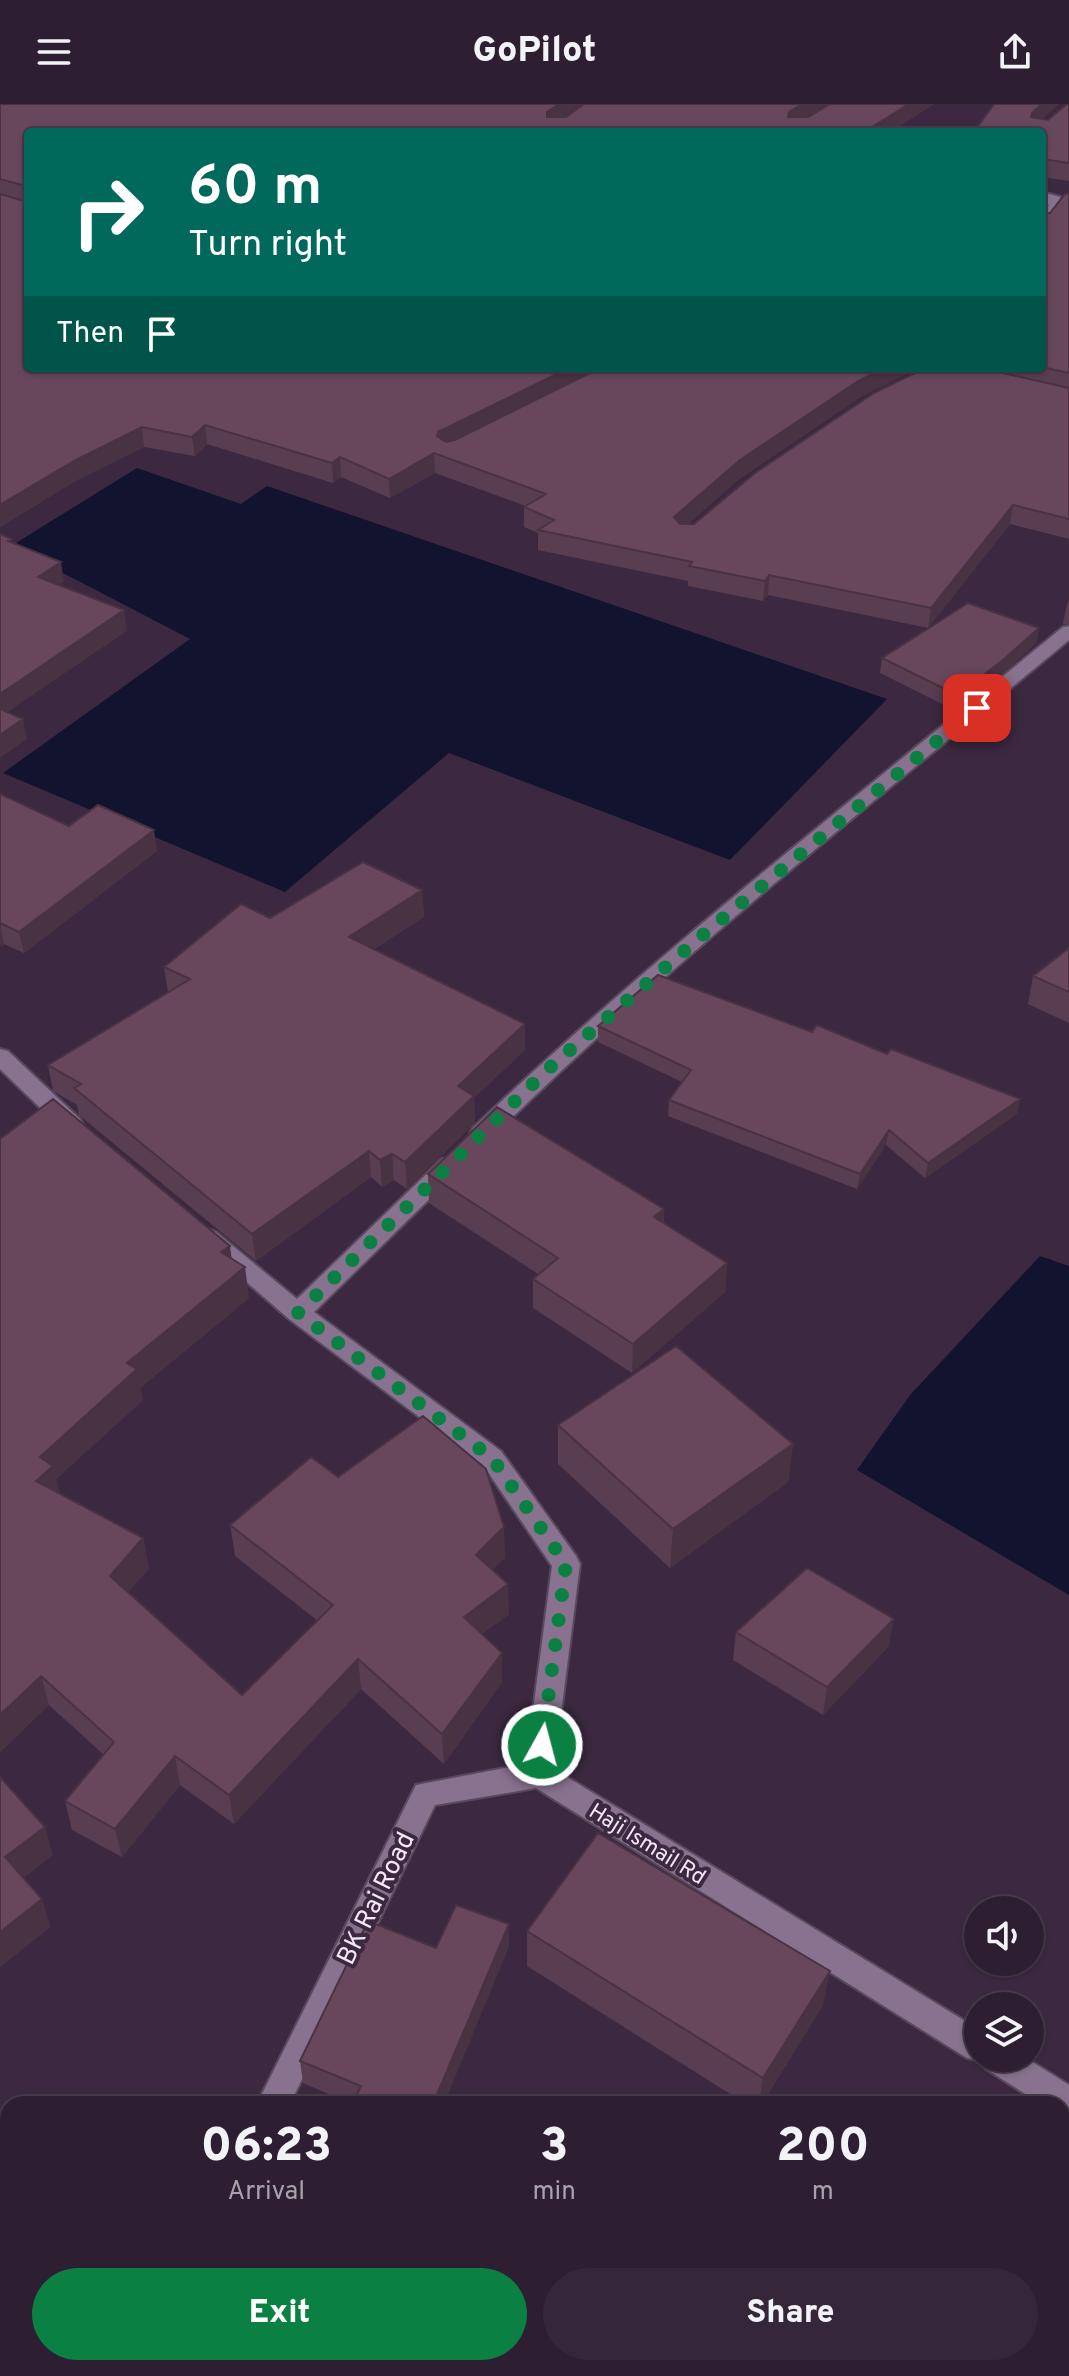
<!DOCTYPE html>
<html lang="en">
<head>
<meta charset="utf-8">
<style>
	body { margin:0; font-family:Overpass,sans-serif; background:#352739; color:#f1f3f6; height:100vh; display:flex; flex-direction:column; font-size:30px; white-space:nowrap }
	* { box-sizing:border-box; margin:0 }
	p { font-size:26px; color:#a7a2ab }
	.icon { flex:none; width:44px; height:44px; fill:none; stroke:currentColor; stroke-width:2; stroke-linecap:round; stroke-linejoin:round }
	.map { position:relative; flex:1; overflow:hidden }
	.sheet { position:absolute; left:0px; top:1992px; width:1070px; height:280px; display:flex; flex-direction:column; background:#2d1f31; border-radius:24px 24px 0 0; box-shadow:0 2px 6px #0004,0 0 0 2px #483d4d }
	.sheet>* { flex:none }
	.banner { position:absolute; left:24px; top:24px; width:1022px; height:244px; border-radius:8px; box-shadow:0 2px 6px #0004,0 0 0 2px #483d4d; background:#00695c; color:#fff; overflow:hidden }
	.buttons { position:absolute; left:964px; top:1792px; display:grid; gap:16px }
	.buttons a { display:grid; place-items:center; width:80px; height:80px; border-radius:50%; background:#2d1f31; box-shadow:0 2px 6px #0004,0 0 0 2px #483d4d; font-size:40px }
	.pin { position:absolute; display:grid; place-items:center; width:68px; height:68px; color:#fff; margin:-34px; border-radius:16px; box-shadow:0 4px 12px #0006 }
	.me { position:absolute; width:88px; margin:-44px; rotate:7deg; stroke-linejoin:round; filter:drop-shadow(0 0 6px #0008) }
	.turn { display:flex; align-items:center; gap:28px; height:168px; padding:0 32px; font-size:36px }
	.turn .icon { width:104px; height:104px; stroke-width:2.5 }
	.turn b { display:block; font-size:56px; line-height:68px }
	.then { display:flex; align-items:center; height:76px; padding:0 32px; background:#0003; gap:16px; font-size:30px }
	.eta { display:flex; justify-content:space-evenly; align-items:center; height:136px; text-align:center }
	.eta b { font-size:48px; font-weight:800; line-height:56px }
	.action { display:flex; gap:16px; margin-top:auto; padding:16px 32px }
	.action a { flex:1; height:92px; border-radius:48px; background:#0b8043; color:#fff; font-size:32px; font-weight:800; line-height:92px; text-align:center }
	.action a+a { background:#352739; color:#f1f3f6 }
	header { display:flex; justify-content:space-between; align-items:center; height:104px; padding:0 32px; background:#2d1f31; font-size:36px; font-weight:800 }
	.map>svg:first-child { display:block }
</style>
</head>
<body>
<header><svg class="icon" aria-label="menu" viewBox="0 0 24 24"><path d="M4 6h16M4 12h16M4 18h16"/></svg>GoPilot<svg class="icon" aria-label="share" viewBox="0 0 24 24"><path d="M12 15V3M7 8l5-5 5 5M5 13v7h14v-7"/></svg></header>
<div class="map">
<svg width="1069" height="2272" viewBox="0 0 1069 2272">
	<rect width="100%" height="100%" fill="#3c2941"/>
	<path fill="#11132f" d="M137,364L241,400L267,382L887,595L730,756L449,649L285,788L3,669L190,535L11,442Z
		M1040,1152L1069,1162V1491L857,1366L910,1291Z"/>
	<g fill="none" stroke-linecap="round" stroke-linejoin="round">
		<defs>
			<path id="street" d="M1042,88L1060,93L1063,101L1047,124L1042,125V111L1049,101L1042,96Z
				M1069,522V536C873,699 671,857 489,1036H473L470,1030L473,1024C659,846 864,687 1063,523Z
				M0,945L8,947L80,1015L83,1021L80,1027H64L0,965Z
				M450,1053L458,1055L462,1061L458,1067L314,1208L501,1347L576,1452L580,1460L554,1665L978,1925V1954H1026L1069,1981V2015L1062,2012V2000H1041L986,1965L982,1957L967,1954L536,1684L435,1701L290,2000H257L416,1681L526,1660L552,1462L483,1361L289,1215L196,1134L200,1128L208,1125L216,1128L297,1195L442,1055Z"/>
		</defs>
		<use href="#street" stroke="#58495d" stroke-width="4"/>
		<use href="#street" fill="#88728f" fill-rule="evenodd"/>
	</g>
	<path fill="#593d50" d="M0,0H582L564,13L830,0H934L890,28H28V264L856,296L738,376L688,420H694L925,264H1042V99L1043,109H1050L1069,89V435L1010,420L928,524L768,491L763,497L688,482V477L538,446V429L524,423V403L526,402L435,369L390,394L341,373L333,379L207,340L195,352L144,343L77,376L0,423Z
		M994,0H1059L1042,15L1048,16L1069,0V77L1042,73V28Z
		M1069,496V520H1063L1067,500Z
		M1039,524L1036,539L1001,571L954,606L880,569L882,554Z
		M0,690L69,722L157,747L24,849L4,840L1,843Z
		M422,786L424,813L374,845L525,920V946L474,994L475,1019L407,1085L394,1076L382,1083L371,1073L256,1157L79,1011L77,1001L53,987L48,961L168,888L164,863L270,814Z
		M1069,844V919L1028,900L1033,872Z
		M598,922L812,928L887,950L1020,995L1017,1010L925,1074L886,1041L857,1085L668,1012L669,996L682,978L598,938Z
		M0,1035L232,1155L249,1194L140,1284L143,1296L56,1375L60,1390L143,1434L149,1465L128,1488L242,1591L318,1517L235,1452L230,1421L338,1373L505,1453L492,1466L509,1510L482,1530L502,1549V1578L444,1660L361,1585L234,1720L180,1681L122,1753L72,1726L65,1697L104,1651L49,1601L0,1648Z
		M428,1070L664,1105V1119L727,1159L725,1188L632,1269L533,1204V1175L538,1170L429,1099Z
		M558,1321L793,1340L788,1378L670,1464L558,1360Z
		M736,1528L889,1542L823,1611L733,1556Z
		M509,1820V1843L352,2000L303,1979L300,1957Z
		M527,1827L823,1901L762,2000H746L527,1862Z
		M943,2264H1062L1069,2272H952Z"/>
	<path fill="#493241" d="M559,0H582L547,26V8Z
		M802,0H829L787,28L789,8Z
		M909,0H934L890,28H864Z
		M1042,0H1059L1029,26L1032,9Z
		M569,264H607L437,351V332L438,328Z
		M884,264H918L856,296L738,376L673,433L674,413L740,356L858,277Z
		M205,321L207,340L195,352L192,333Z
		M142,323L144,343L77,376L0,423V401L74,357Z
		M434,349L435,369L390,394L389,375Z
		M340,353L341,373L333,379L332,359Z
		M1013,401L1010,420L928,524L931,504Z
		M61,458L64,478L41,493L38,473Z
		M769,471L768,491L763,497L765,477Z
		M124,506L127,527L0,613V590Z
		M1039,524L1036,539L1001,571L954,606L957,591Z
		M23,615L27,635L0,654V631Z
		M154,726L157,747L24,849L19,828Z
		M422,786L424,813L351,859L349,833Z
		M0,819L4,840L1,843L0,840Z
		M525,920V946L474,994L475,1019L407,1085L405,1058L458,982Z
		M1020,995L1017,1010L925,1074L928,1059Z
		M889,1026L886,1041L857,1085L860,1070Z
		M369,1047L371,1073L256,1157L252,1130Z
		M392,1050L394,1076L382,1083L380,1056Z
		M664,1105L663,1134L654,1113Z
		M230,1142L234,1172L245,1163L249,1194L140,1284L143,1296L56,1375L60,1392L36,1377L40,1353L127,1259L221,1148Z
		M727,1159L725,1188L632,1269L633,1240Z
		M793,1340L788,1378L670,1464L673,1425Z
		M504,1423L505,1453L477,1481L476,1451Z
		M143,1434L149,1465L116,1502L110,1472Z
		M508,1480L509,1510L465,1543L464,1513Z
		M894,1515L889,1542L823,1611L827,1583Z
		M502,1549V1578L444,1660L442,1630Z
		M358,1555L361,1585L234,1720L229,1691Z
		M41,1572L49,1601L0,1648V1611Z
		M175,1652L180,1681L122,1753L115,1725Z
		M45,1723L53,1751L14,1782L5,1753Z
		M42,1795L51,1823L0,1863V1828Z
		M509,1820V1843L444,2000H433Z
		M830,1867L823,1901L762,2000H759L763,1974Z
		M7,2240L8,2241V2264L0,2251Z
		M672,2264H687L680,2272H665Z"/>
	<path fill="#68475d" stroke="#493241" stroke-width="2" d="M0,0H559L547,8V13H566L584,0H802L789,8L788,13H808L830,0H909L864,28H28V93L26,82L0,75Z
		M994,0H1042L1032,9L1031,13L1048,16L1067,0H1069V59L1042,55V28H974Z
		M1069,89V269L1042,263V99L1043,109H1050L1065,90Z
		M0,90L24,97L28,94V264H569L438,328L437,332L446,338L455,336L600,264H884L858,277L740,356L674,413L680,420H694L755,369L874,289L925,264H981L1069,284V415L1013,401L931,504L769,471L765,477L689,462L692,458L538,426L554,416L524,403L546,390L434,349L389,375L340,353L332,359L205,321L192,333L142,323L74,357L0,401Z
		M0,430L12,435L8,437L61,458L38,473L124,506L0,590Z
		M968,499L1039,524L1003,556L957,591L882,554Z
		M0,605L23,615L0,631Z
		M0,690L69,722L98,701L154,726L19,828L0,819Z
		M363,758L422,786L349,833L525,920L458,982L474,992L405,1058L392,1050L380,1056L369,1047L252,1130L74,984L81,980L48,961L190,875L164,863L241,800L270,814Z
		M1069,844V888L1033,872Z
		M658,871L812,928L817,921L887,950L891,945L1020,995L928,1059L889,1026L860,1070L669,996L691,966L598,922Z
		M53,995L230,1142L221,1148L245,1163L127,1259L137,1265L40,1353L53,1362L36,1377L143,1434L110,1472L242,1591L333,1501L230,1421L311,1353L338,1373L423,1312L486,1365L504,1423L476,1451L508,1480L464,1513L502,1549L442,1630L358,1555L229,1691L175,1652L115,1725L65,1697L114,1638L41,1572L0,1611V1035Z
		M497,1003L664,1105L654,1113L727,1159L633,1240L533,1175L558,1154L428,1070Z
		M676,1242L793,1340L673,1425L558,1321Z
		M807,1464L894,1515L827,1583L736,1528Z
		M0,1673L45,1723L5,1753L42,1795L0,1828Z
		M598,1729L830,1867L763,1974L527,1827Z
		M456,1801L509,1820L433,2000H352L361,1982L300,1957L368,1817L436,1844Z
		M0,2119L8,2127V2240L0,2251L8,2252V2264H223L230,2272H0Z
		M1062,2144L1069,2150V2272H972L977,2264H1062Z
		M324,2264H517L526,2272H317Z
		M563,2264H672L665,2272H556Z"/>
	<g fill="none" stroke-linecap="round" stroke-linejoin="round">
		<path stroke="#0b8043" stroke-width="14" stroke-dasharray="0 25.2" d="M542,1641L566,1460L492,1354L298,1209L547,966L698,835L977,604"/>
	</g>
	<g text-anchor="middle" stroke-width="8" stroke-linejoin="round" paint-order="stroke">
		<g font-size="22" fill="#f3e7f7" stroke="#3c2941">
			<text transform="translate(648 1739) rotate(32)" y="8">Haji Ismail Rd</text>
		</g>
		<g font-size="26" fill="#f3e7f7" stroke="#3c2941">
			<text transform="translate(375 1794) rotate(-64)" y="9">BK Rai Road</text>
		</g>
	</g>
</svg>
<div class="buttons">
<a><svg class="icon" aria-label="sound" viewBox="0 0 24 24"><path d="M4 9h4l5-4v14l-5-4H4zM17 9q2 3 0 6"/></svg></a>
<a><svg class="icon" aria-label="layers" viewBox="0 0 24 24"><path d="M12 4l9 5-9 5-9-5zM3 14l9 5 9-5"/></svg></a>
</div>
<div class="pin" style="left:977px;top:604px;background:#d93025"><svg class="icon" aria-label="arrive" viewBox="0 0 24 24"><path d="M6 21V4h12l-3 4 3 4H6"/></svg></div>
<svg class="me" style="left:542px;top:1641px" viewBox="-20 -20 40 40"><circle r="17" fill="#0b8043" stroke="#fff" stroke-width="3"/><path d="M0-11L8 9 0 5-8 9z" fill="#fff"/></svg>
<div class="banner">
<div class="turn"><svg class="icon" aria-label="right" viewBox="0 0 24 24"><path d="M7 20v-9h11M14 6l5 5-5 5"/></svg><div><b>60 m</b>Turn right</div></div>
<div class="then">Then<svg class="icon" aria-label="arrive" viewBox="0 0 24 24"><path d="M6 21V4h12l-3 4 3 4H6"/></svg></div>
</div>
<section class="sheet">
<div class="eta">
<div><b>06:23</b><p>Arrival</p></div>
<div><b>3</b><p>min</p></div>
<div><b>200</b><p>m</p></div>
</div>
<div class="action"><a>Exit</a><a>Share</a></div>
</section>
</div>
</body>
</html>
